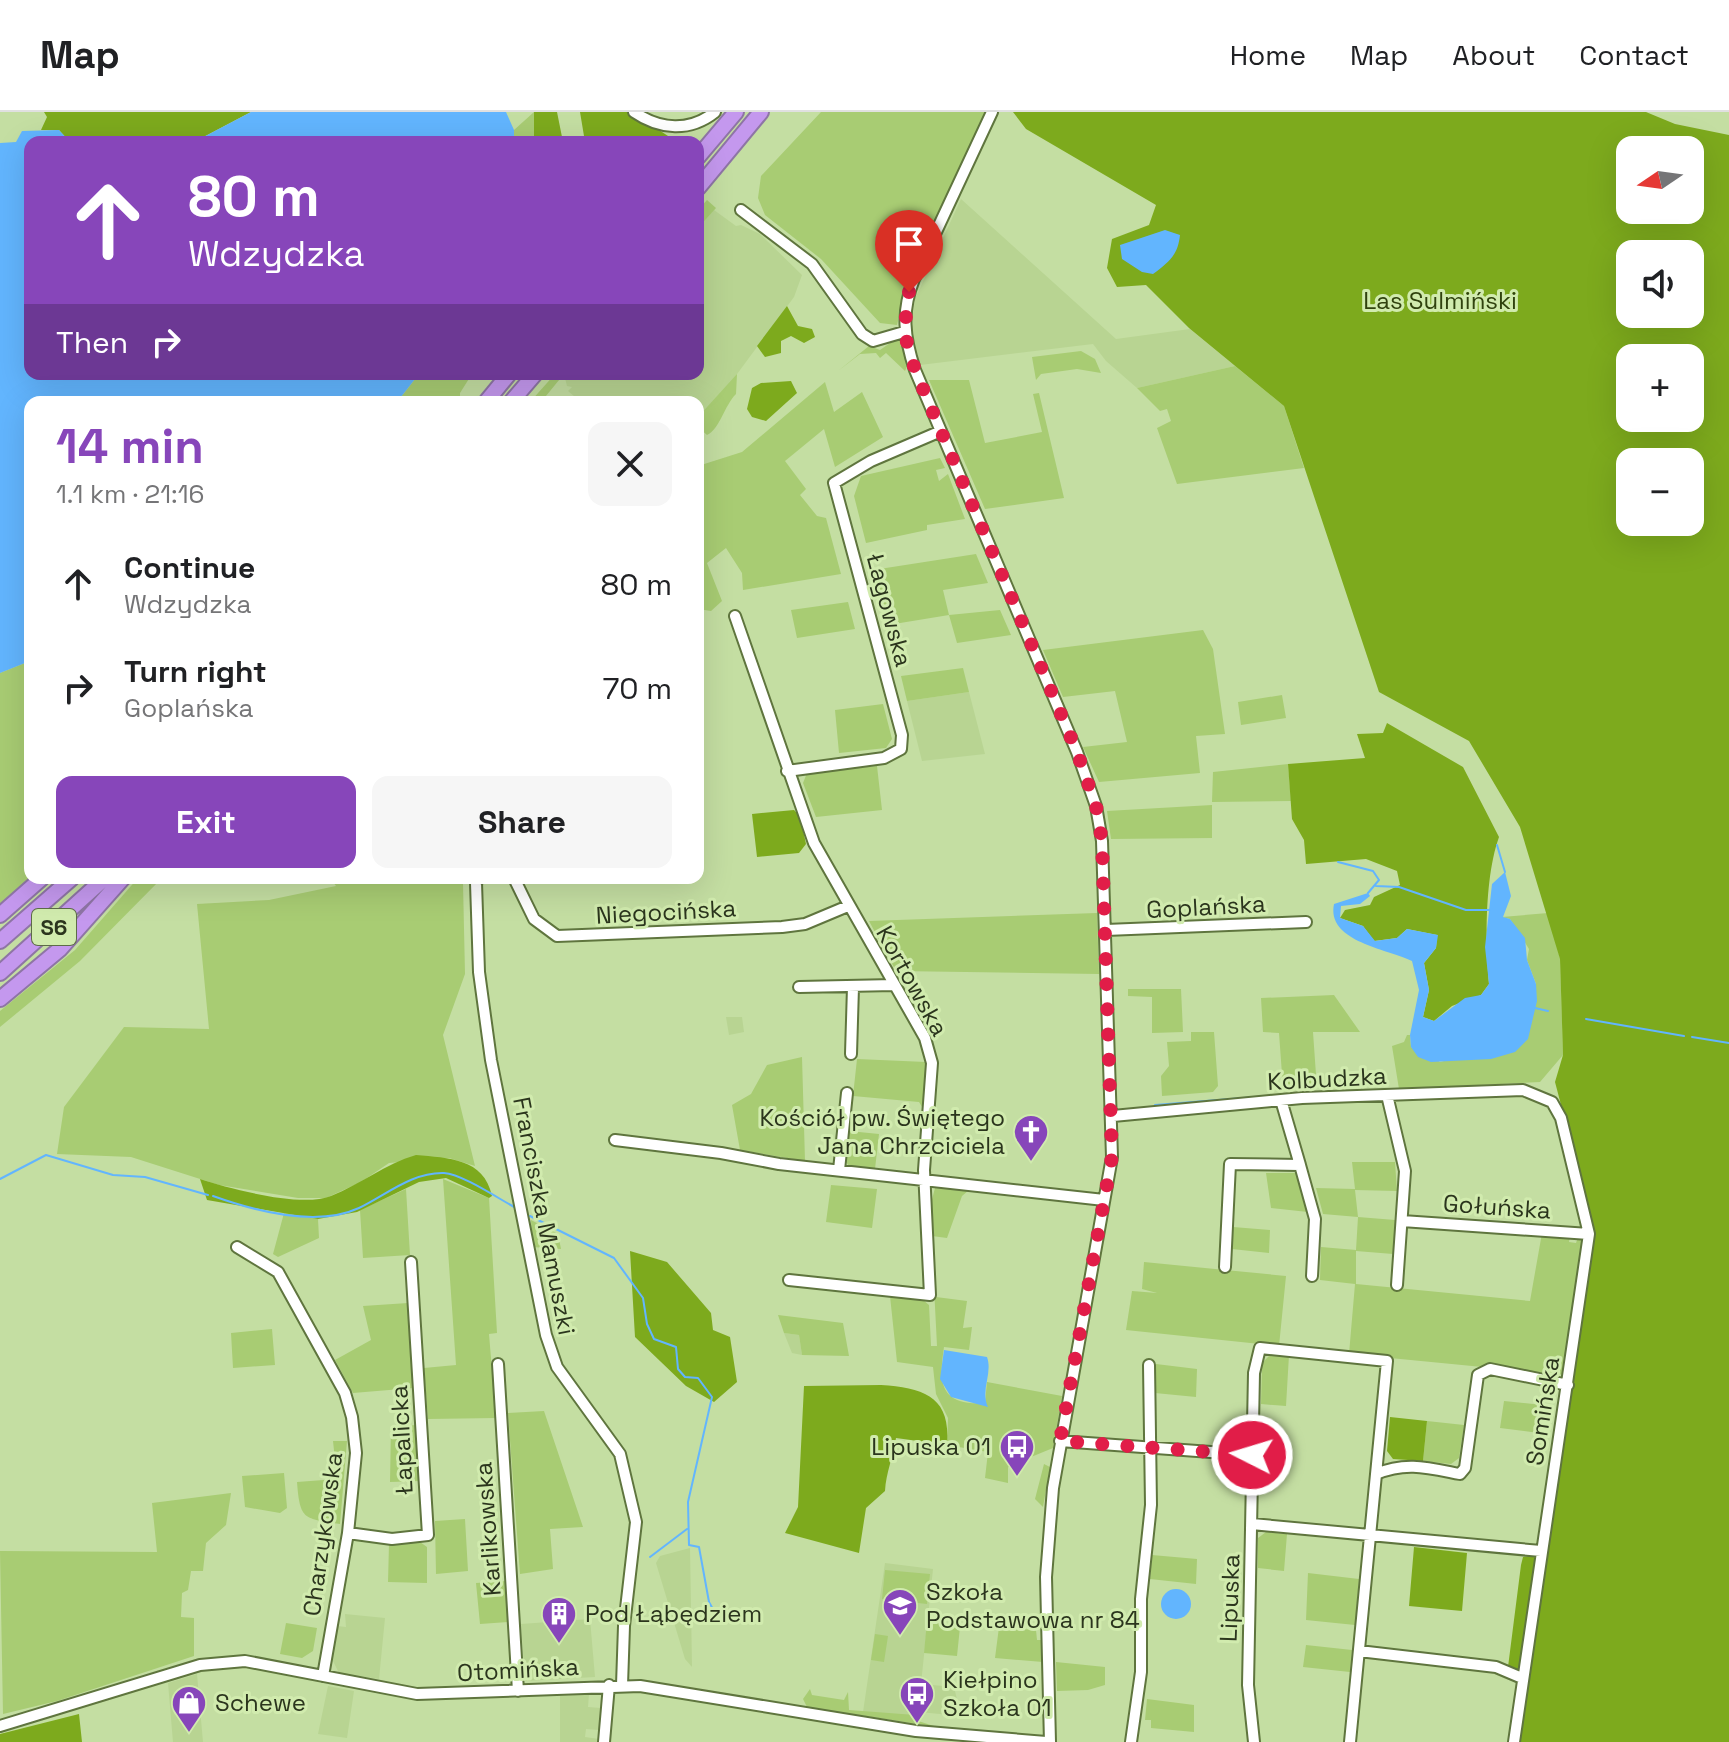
<!DOCTYPE html>
<html lang="en">
<head>
<meta charset="utf-8">
<style>
	body { margin:0; font-family:"Space Grotesk",sans-serif; background:#f6f6f6; color:#202124; height:100vh; display:flex; flex-direction:column; font-size:30px; white-space:nowrap }
	* { box-sizing:border-box; margin:0 }
	p { font-size:26px; color:#757577 }
	.icon { flex:none; width:44px; height:44px; fill:none; stroke:currentColor; stroke-width:2; stroke-linecap:round; stroke-linejoin:round }
	.map { position:relative; flex:1; overflow:hidden }
	.drawer { position:absolute; left:24px; top:284px; width:680px; height:488px; display:flex; flex-direction:column; background:#fff; border-radius:16px; box-shadow:0 8px 32px #0002 }
	.drawer>* { flex:none }
	.banner { position:absolute; left:24px; top:24px; width:680px; height:244px; border-radius:16px; box-shadow:0 8px 32px #0002; background:#8746ba; color:#fff; overflow:hidden }
	.needle { width:52px; rotate:257deg }
	.buttons { position:absolute; left:1616px; top:24px; display:grid; gap:16px }
	.buttons a { display:grid; place-items:center; width:88px; height:88px; border-radius:16px; background:#fff; box-shadow:0 8px 32px #0002; font-size:40px }
	.pin { position:absolute; display:grid; place-items:center; width:68px; height:68px; color:#fff; margin:-82px -34px; border-radius:50% 50% 50% 0; rotate:-45deg; box-shadow:0 0 8px #0007 }
	.pin .icon { rotate:45deg }
	.me { position:absolute; width:88px; margin:-44px; rotate:275deg; stroke-linejoin:round; filter:drop-shadow(0 0 6px #0008) }
	.turn { display:flex; align-items:center; gap:28px; height:168px; padding:0 32px; font-size:36px }
	.turn .icon { width:104px; height:104px; stroke-width:2.5 }
	.turn b { display:block; font-size:56px; line-height:68px }
	.then { display:flex; align-items:center; height:76px; padding:0 32px; background:#0003; gap:16px; font-size:30px }
	.round { display:grid; place-items:center; flex:none; width:84px; height:84px; border-radius:16px; background:#f6f6f6 }
	.overview { display:flex; align-items:center; justify-content:space-between; height:136px; padding:0 32px }
	h1 { font-size:48px; font-weight:700; line-height:60px; color:#8746ba }
	.button { display:flex; gap:16px; margin-top:auto; padding:16px 32px }
	.button a { flex:1; height:92px; border-radius:16px; background:#8746ba; color:#fff; font-size:32px; font-weight:700; line-height:92px; text-align:center }
	.button a+a { background:#f6f6f6; color:#202124 }
	ul { padding:0; list-style:none }
	li { display:flex; align-items:center; gap:24px; height:104px; padding:0 32px }
	li div { flex:1 }
	li b { display:block; font-size:30px }
	li em { font-style:normal }
	header { display:flex; align-items:center; gap:48px; box-sizing:border-box; height:112px; padding:0 40px; background:#fff; border-bottom:2px solid #e0e0e0 }
	header strong { font-size:38px }
	nav { display:flex; gap:44px; margin-inline-start:auto; font-size:28px }
	.map>svg:first-child { display:block }
</style>
</head>
<body>
<header>
<strong>Map</strong>
<nav><a>Home</a><a>Map</a><a>About</a><a>Contact</a></nav>
</header>
<div class="map">
<svg width="1729" height="1630" viewBox="0 0 1729 1630">
	<rect width="100%" height="100%" fill="#c4dea2"/>
	<path fill="#b8d492" d="M961,87L1116,227L1190,217L1235,254L1137,276L1106,249L1093,232L920,253L911,216L915,187Z
		M714,98L736,114L741,113L760,122L802,163L794,185L726,277L698,305V290H607L594,284L581,290L568,279L572,275L567,274L564,262H698V116Z
		M969,580L985,642L922,649L907,589Z
		M726,905H742L744,920L729,923Z
		M784,1221L799,1223L802,1243L792,1241Z
		M690,1436L692,1555L685,1547L656,1451L660,1444Z
		M885,1451L933,1457L921,1572L954,1575L961,1604L919,1600L918,1608L863,1600Z
		M345,1502L385,1506L379,1567L339,1561L332,1547L337,1514L346,1515Z
		M590,1507L595,1565L525,1569L521,1512Z
		M197,1562L203,1630H173L168,1571Z
		M328,1574L354,1579L347,1626L318,1622Z
		M589,1582L588,1595L601,1596L599,1618L586,1617L585,1625L599,1627L598,1630H560V1584Z"/>
	<path fill="#a8cc73" d="M534,0V30H514V18Z
		M821,0H988L906,176L897,213L880,211L821,147L765,103L758,86L761,64Z
		M707,88L716,96L698,116V98Z
		M893,229H900L908,252L905,259L886,241L880,246L876,241L860,242L838,259L869,234L880,238Z
		M1081,239L1095,247L1101,261L1077,257L1041,262L1036,268L1032,245Z
		M1235,254L1284,294L1304,356L1177,372L1157,316L1171,309L1167,297L1160,299L1137,276Z
		M419,262H472L460,281V290H397Z
		M555,262H564L541,290H530Z
		M737,262L736,282C724,294 720,317 707,323L698,315V305Z
		M929,268H969L985,331L1042,320L1033,282L1039,281L1064,386L985,397Z
		M825,270L834,300L862,280L883,325L835,355L824,317L785,349L806,377L800,383L817,404L826,406L841,462L743,478L742,461L726,436L707,451L722,489L711,499L698,497V354L742,340Z
		M940,346L945,356L936,358L939,369L948,362L965,407L927,413V418L866,431L854,384L861,364Z
		M976,442L988,471L943,478L949,503L1000,498L1011,523L957,531L949,503L888,513L873,458Z
		M848,490L855,517L797,526L791,498Z
		M1203,518L1213,537L1225,622L1196,624L1200,661L1099,670L1083,635L1127,630L1115,579L1063,585L1043,538Z
		M30,549L32,766L0,793V561Z
		M963,556L969,580L907,589L901,564Z
		M1282,583L1286,606L1241,613L1238,590Z
		M883,592L892,627L886,636L839,641L835,598Z
		M1288,652L1291,689L1212,690L1213,660Z
		M877,654L882,698L816,705L803,671L807,661Z
		M1212,693V726L1111,727L1107,699Z
		M138,766H162L80,849L0,915V899L75,838Z
		M330,766H457L463,771L465,862L443,923L475,1054L449,1046L389,1051L361,1070L326,1086H298L219,1073L131,1045L57,1042L64,995L124,915L209,917L197,792L269,788L336,774Z
		M1097,801L1099,862L896,859L869,809Z
		M1548,801L1560,846L1563,943L1540,970L1399,977L1392,934L1404,930L1407,923H1410L1411,935L1440,950L1448,948L1536,872L1527,848L1529,837L1510,807L1502,805Z
		M1128,877H1181L1183,920L1152,921V885L1128,884Z
		M1334,883L1360,920H1313L1317,977L1283,976L1279,921L1263,920L1261,886Z
		M1191,920H1214L1218,974L1213,980L1162,984L1161,964L1169,954L1167,930L1191,929Z
		M802,945L805,1049L740,1038L732,993L751,982L767,953Z
		M857,947L926,950L924,998L919,990L853,984Z
		M849,1019L879,1022L875,1057L850,1055L845,1049Z
		M1352,1050H1395L1397,1079L1355,1078L1358,1105L1395,1108L1393,1142L1356,1139V1172L1530,1189L1542,1121L1570,1124L1569,1130L1576,1131L1578,1125H1583L1585,1131L1566,1263L1349,1242L1355,1172L1320,1168L1321,1135L1356,1138L1358,1105L1323,1102L1316,1076L1355,1077Z
		M1266,1061H1296L1308,1100L1271,1096Z
		M443,1067L489,1086L497,1221L489,1222L496,1306L428,1307L424,1256L456,1253Z
		M831,1073L877,1077L872,1116L826,1110Z
		M935,1076L969,1078L962,1084L947,1126L932,1124L930,1095Z
		M406,1077L410,1143L363,1146L360,1098Z
		M284,1101L318,1107L319,1126L278,1145L273,1142Z
		M531,1108L558,1122L561,1137L532,1135Z
		M1233,1115L1270,1118L1269,1141L1232,1137Z
		M1144,1150L1286,1164L1279,1234L1126,1218L1132,1179L1157,1181L1142,1177Z
		M934,1175L936,1185L967,1189L963,1216L972,1215L969,1238L944,1235C939,1269 938,1294 985,1291L987,1270L1062,1284L1053,1336L1031,1345L1021,1358L1008,1355V1371L985,1366L988,1340L947,1333L948,1306L936,1282L933,1255L897,1250L890,1184L923,1188L929,1193L931,1234H937Z
		M408,1191L413,1276L353,1281L335,1248L371,1228L363,1194Z
		M778,1203L843,1211L849,1244L802,1243L799,1223L784,1221Z
		M272,1217L275,1253L233,1256L231,1221Z
		M1272,1241L1289,1243L1286,1294L1261,1292L1262,1251Z
		M1156,1252L1197,1257L1196,1285L1155,1281Z
		M1504,1289L1543,1293L1539,1321L1500,1316Z
		M544,1299L583,1415L550,1417L553,1457L520,1462L508,1301Z
		M1427,1309L1464,1313L1459,1346L1451,1352L1423,1349Z
		M416,1313L420,1369L390,1370L391,1315Z
		M333,1329H347L340,1412C304,1406 300,1409 297,1370L337,1367Z
		M1044,1352L1050,1355L1043,1395L1035,1387Z
		M284,1361L287,1396L280,1401L245,1395L242,1364Z
		M231,1381L226,1413L206,1431L203,1459H191L188,1478L182,1481L181,1505L194,1506V1544L57,1589L3,1602L0,1439L157,1440L152,1391Z
		M465,1407L468,1459L436,1462L435,1409Z
		M1266,1420L1287,1422L1284,1459L1258,1456V1426Z
		M420,1430L427,1435V1471L388,1470L389,1432Z
		M1152,1443L1197,1447L1196,1472L1150,1467Z
		M885,1458L930,1462L927,1492L882,1487Z
		M1308,1461L1359,1467L1355,1513L1306,1508Z
		M506,1469L508,1510L480,1512L476,1471Z
		M927,1509L957,1512L960,1515L957,1544L924,1541Z
		M286,1511L317,1516L313,1539L302,1546L280,1542Z
		M999,1515L1036,1518L1037,1528H1042L1043,1550L995,1546Z
		M875,1522L888,1524L884,1550L871,1548Z
		M1306,1533L1352,1538L1350,1560L1303,1555Z
		M1056,1550L1105,1555V1573L1088,1578L1057,1579Z
		M810,1577L812,1583L844,1588L848,1580L849,1598L915,1603V1608L937,1615L807,1595L803,1587Z
		M1147,1587L1194,1593V1620L1151,1616V1608H1145Z"/>
	<path fill="#7daa1d" fill-rule="evenodd" d="M44,0H251L194,30H70L59,18H41L47,5Z
		M534,0H557L563,30H534Z
		M580,0H632L677,30H585Z
		M1013,0H1646L1675,12L1729,23V1630H1517L1526,1568L1508,1555L1521,1453L1523,1445L1544,1442L1594,1118L1555,970L1563,943L1560,847L1520,715L1469,629L1379,580L1284,294L1189,216L1146,173L1117,175L1107,156L1112,127L1149,113L1156,93L1026,17ZM1630,38H1690V98H1630ZM1630,142H1690V202H1630ZM1630,246H1690V306H1630ZM1630,350H1690V410H1630Z
		M787,194L798,214L812,217L815,225L804,231L791,224L781,229V241L765,245L757,234Z
		M791,269L797,281L766,309L752,305L747,297L752,276L761,271Z
		M1387,611L1463,655L1499,725C1485,764 1485,829 1489,872L1481,883L1452,894L1434,909L1423,905L1429,878L1424,851L1436,836L1437,823L1407,817L1397,826L1374,829L1363,814L1340,806L1345,798L1370,793L1374,785L1400,773L1397,759L1366,747L1306,752L1304,728L1292,707L1288,652L1365,646L1357,622L1383,621Z
		M794,698L800,704L806,732L799,741L757,745L752,702Z
		M416,1043C448,1046 484,1046 492,1084L489,1086L446,1066L419,1070L357,1100L318,1107L207,1088L200,1067C231,1077 301,1096 331,1084C361,1072 385,1052 416,1043Z
		M630,1139L667,1150L711,1201L713,1218L730,1225L737,1270L714,1290L686,1274L635,1225Z
		M881,1273C925,1276 951,1285 947,1333L896,1326C893,1345 886,1361 885,1379L866,1396L859,1441L785,1421L798,1395L804,1274Z
		M1390,1305L1427,1309L1423,1349L1393,1347L1387,1339Z
		M1414,1435L1467,1441L1462,1499L1409,1494Z
		M79,1602L82,1630H0V1622Z"/>
	<path fill="#62b5fe" d="M251,0H506L514,18V30H194Z
		M59,18L70,30H30V262H419L397,290H30V549L0,561V31L16,30L22,19Z
		M1165,118L1180,123C1178,143 1169,150 1153,162L1142,160L1122,147L1120,133Z
		M1505,760L1511,784L1503,805L1510,807L1525,826L1527,848L1536,872L1537,889L1528,927L1515,940L1491,947L1431,950L1418,945L1411,935L1410,923L1419,878L1412,849C1389,837 1326,830 1334,792L1368,781L1370,784L1360,792L1341,794L1340,806L1363,814L1375,829L1397,826L1407,817L1438,823L1436,836L1424,851L1429,878L1423,905L1434,909L1465,886L1481,883L1489,872L1485,835L1492,772Z
		M944,1238L987,1245C993,1262 980,1278 988,1295L951,1285L940,1267Z
		M1161 1492a15 15 0 1 1 30 0a15 15 0 1 1-30 0Z"/>
	<g fill="none" stroke-linecap="round" stroke-linejoin="round">
		<path stroke="#62b5fe" stroke-width="2" d="M1497,733L1505,760
			M1338,750L1373,759L1379,768L1368,781
			M1376,774L1399,775L1466,798H1490
			M1535,896L1548,899
			M1586,907L1684,924
			M1692,925L1729,931
			M1364,979L1374,978
			M1155,993L1293,982
			M0,1067L46,1043L113,1063L145,1065L208,1083
			M213,1084C255,1099 316,1116 359,1096C386,1083 412,1060 444,1061C462,1062 499,1087 516,1096
			M530,1104L614,1146L643,1186L647,1212L654,1227L676,1235L678,1257L685,1265L698,1266L712,1285L688,1390L689,1433L699,1435L709,1490L714,1499
			M650,1445L687,1417"/>
		<defs>
			<path id="minor" d="M634,0C660,18 690,20 715,0
				M992,0L914,167C901,200 904,225 915,258L1077,640L1096,694L1102,729L1112,1045L1053,1376L1046,1465L1050,1630
				M741,98L812,152L862,222L873,229L904,220
				M735,504L814,731L925,926L932,951L924,1058L930,1183L789,1168
				M787,659L884,646L901,637L902,623L834,371L871,349L941,319
				M479,766L476,771L479,860L491,948L546,1223L557,1255L620,1342L636,1410L624,1514L622,1573
				M514,766L534,807L557,824L782,815L805,812L848,794
				M1106,818L1306,810
				M799,875L894,873
				M851,942L853,875
				M1387,983L1405,1059L1397,1173
				M1113,1004L1302,986L1523,978L1552,990L1561,1006L1589,1122L1514,1630
				M615,1028L721,1041L779,1052L1104,1088
				M1300,1053L1315,1107L1312,1164
				M839,1058L847,981
				M1402,1109L1589,1122
				M237,1135L278,1160L345,1281L352,1305L356,1341L348,1421L323,1564
				M1225,1155L1230,1052L1300,1053L1281,988
				M498,1252L518,1579
				M1060,1329L1252,1343
				M1376,1362C1406,1349 1429,1356 1460,1362L1465,1356L1478,1263L1490,1257L1568,1273
				M1252,1412L1541,1439
				M348,1421L392,1427L428,1423L411,1150
				M1359,1539L1496,1555L1522,1566
				M0,1614L200,1553L245,1549L417,1582L640,1574L916,1619L1046,1630
				M604,1630L609,1573
				M1131,1630L1141,1560V1487L1151,1393L1149,1253
				M1254,1630L1248,1573L1254,1261L1260,1236L1387,1249L1350,1630"/>
			<path id="highway" d="M698,45L736,0
				M698,76L761,0
				M486,290L509,262
				M511,290L535,262
				M0,803L42,766
				M0,829L72,766
				M0,861L105,766
				M0,887L60,837L123,766"/>
		</defs>
		<use href="#minor" stroke="#5f753e" stroke-width="14"/>
		<use href="#highway" stroke="#8e75a5" stroke-width="18"/>
		<use href="#minor" stroke="#fff" stroke-width="10"/>
		<use href="#highway" stroke="#c498ee" stroke-width="14"/>
	</g>
	<g fill="none" stroke-linecap="round" stroke-linejoin="round">
		<path stroke="#e11d48" stroke-width="14" stroke-dasharray="0 25.2" d="M909,180L904,220L915,258L1077,640L1096,694L1102,729L1112,1045L1060,1329L1252,1343"/>
	</g>
	<defs>
		<symbol id="church-pin" viewBox="-11 -11 22 30"><path d="M0 17L-7.5 6A9.5 9.5 0 1 1 7.5 6Z" fill="#8746ba" stroke="#d1ebae"/><path d="M-1.2-6h2.4v3.5h3.3v2.4h-3.3V6h-2.4V-.1h-3.3v-2.4h3.3Z" fill="#fff"/></symbol>
		<symbol id="bus-pin" viewBox="-11 -11 22 30"><path d="M0 17L-7.5 6A9.5 9.5 0 1 1 7.5 6Z" fill="#8746ba" stroke="#d1ebae"/><path d="M-5-6H5V4H4V6H2V4H-2V6H-4V4H-5ZM-3.5-4V0h7V-4ZM-3.5 1.2v1.5H-2V1.2ZM2 1.2v1.5H3.5V1.2Z" fill="#fff"/></symbol>
		<symbol id="school-pin" viewBox="-11 -11 22 30"><path d="M0 17L-7.5 6A9.5 9.5 0 1 1 7.5 6Z" fill="#8746ba" stroke="#d1ebae"/><path d="M0-5L7-2L0 1L-7-2ZM-4 1L0 2.5L4 1V4Q0 6-4 4Z" fill="#fff"/></symbol>
		<symbol id="building-pin" viewBox="-11 -11 22 30"><path d="M0 17L-7.5 6A9.5 9.5 0 1 1 7.5 6Z" fill="#8746ba" stroke="#d1ebae"/><path d="M-4-6H4V6H1V3H-1V6H-4ZM-2.5-4.3h1.7v1.8h-1.7ZM.8-4.3h1.7v1.8H.8ZM-2.5-1h1.7V.8h-1.7ZM.8-1h1.7V.8H.8Z" fill="#fff"/></symbol>
		<symbol id="shop-pin" viewBox="-11 -11 22 30"><path d="M0 17L-7.5 6A9.5 9.5 0 1 1 7.5 6Z" fill="#8746ba" stroke="#d1ebae"/><path d="M-5-2.5h2.3a2.7 3.5 0 0 1 5.4 0H5L5.5 6h-11ZM-1.5-2.5h3a1.5 2.3 0 0 0-3 0Z" fill="#fff"/></symbol>
	</defs>
	<g fill-rule="evenodd">
		<use href="#church-pin" x="1011" y="1000" width="40" height="54"/>
		<use href="#bus-pin" x="997" y="1315" width="40" height="54"/>
		<use href="#school-pin" x="880" y="1474" width="40" height="54"/>
		<use href="#building-pin" x="539" y="1482" width="40" height="54"/>
		<use href="#bus-pin" x="897" y="1562" width="40" height="54"/>
		<use href="#shop-pin" x="169" y="1571" width="40" height="54"/>
	</g>
	<g text-anchor="middle" stroke-width="6" stroke-linejoin="round" paint-order="stroke">
		<rect fill="#d1ebae" stroke="#5d6c48" stroke-width="2" x="32" y="797" width="44" height="36" rx="6"/>
		<g font-size="22" font-weight="bold" fill="#2b351d">
			<text x="54" y="823">S6</text>
		</g>
		<g font-size="24" fill="#30420e" stroke="#d1ebae">
			<text x="1440" y="197">Las Sulmiński</text>
		</g>
		<g font-size="24" fill="#2b351d" stroke="#d1ebae">
			<text transform="translate(889 498) rotate(75)" y="8">Łagowska</text>
			<text transform="translate(1206 795) rotate(-3)" y="8">Goplańska</text>
			<text transform="translate(666 800) rotate(-3)" y="8">Niegocińska</text>
			<text transform="translate(912 869) rotate(61)" y="8">Kortowska</text>
			<text transform="translate(1327 967) rotate(-3)" y="8">Kolbudzka</text>
			<text transform="translate(1497 1095) rotate(4)" y="8">Gołuńska</text>
			<text transform="translate(544 1104) rotate(79)" y="8">Franciszka Mamuszki</text>
			<text transform="translate(1543 1299) rotate(-81)" y="8">Somińska</text>
			<text transform="translate(402 1328) rotate(-93)" y="8">Łapalicka</text>
			<text transform="translate(488 1417) rotate(-94)" y="8">Karlikowska</text>
			<text transform="translate(323 1422) rotate(-82)" y="8">Charzykowska</text>
			<text transform="translate(1230 1486) rotate(-88)" y="8">Lipuska</text>
			<text transform="translate(518 1558) rotate(-3)" y="8">Otomińska</text>
		</g>
		<g font-size="24" fill="#2b351d" stroke="#d1ebae" text-anchor="start">
			<text x="1005" y="1014" text-anchor="end">Kościół pw. Świętego<tspan x="1005" dy="28">Jana Chrzciciela</tspan></text>
			<text x="991" y="1343" text-anchor="end">Lipuska 01</text>
			<text x="926" y="1488">Szkoła<tspan x="926" dy="28">Podstawowa nr 84</tspan></text>
			<text x="585" y="1510">Pod Łąbędziem</text>
			<text x="943" y="1576">Kiełpino<tspan x="943" dy="28">Szkoła 01</tspan></text>
			<text x="215" y="1599">Schewe</text>
		</g>
	</g>
</svg>
<div class="buttons">
<a><svg class="needle" viewBox="-14 -14 28 28"><path d="M0-13l5 13h-10z" fill="#e53935"/><path d="M0 13l5-13h-10z" fill="#757577"/></svg></a>
<a><svg class="icon" aria-label="sound" viewBox="0 0 24 24"><path d="M4 9h4l5-4v14l-5-4H4zM17 9q2 3 0 6"/></svg></a>
<a>+</a>
<a>−</a>
</div>
<div class="pin" style="left:909px;top:180px;background:#d93025"><svg class="icon" aria-label="arrive" viewBox="0 0 24 24"><path d="M6 21V4h12l-3 4 3 4H6"/></svg></div>
<svg class="me" style="left:1252px;top:1343px" viewBox="-20 -20 40 40"><circle r="17" fill="#e11d48" stroke="#fff" stroke-width="3"/><path d="M0-11L8 9 0 5-8 9z" fill="#fff"/></svg>
<div class="banner">
<div class="turn"><svg class="icon" aria-label="ahead" viewBox="0 0 24 24"><path d="M12 20V5M6 11l6-6 6 6"/></svg><div><b>80 m</b>Wdzydzka</div></div>
<div class="then">Then<svg class="icon" aria-label="right" viewBox="0 0 24 24"><path d="M7 20v-9h11M14 6l5 5-5 5"/></svg></div>
</div>
<section class="drawer">
<div class="overview"><div><h1>14 min</h1><p>1.1 km · 21:16</p></div><a class="round"><svg class="icon" aria-label="close" viewBox="0 0 24 24"><path d="M6 6l12 12M18 6L6 18"/></svg></a></div>
<ul>
<li><svg class="icon" aria-label="ahead" viewBox="0 0 24 24"><path d="M12 20V5M6 11l6-6 6 6"/></svg><div><b>Continue</b><p>Wdzydzka</p></div><em>80 m</em></li>
<li><svg class="icon" aria-label="right" viewBox="0 0 24 24"><path d="M7 20v-9h11M14 6l5 5-5 5"/></svg><div><b>Turn right</b><p>Goplańska</p></div><em>70 m</em></li>
</ul>
<div class="button"><a>Exit</a><a>Share</a></div>
</section>
</div>
</body>
</html>
